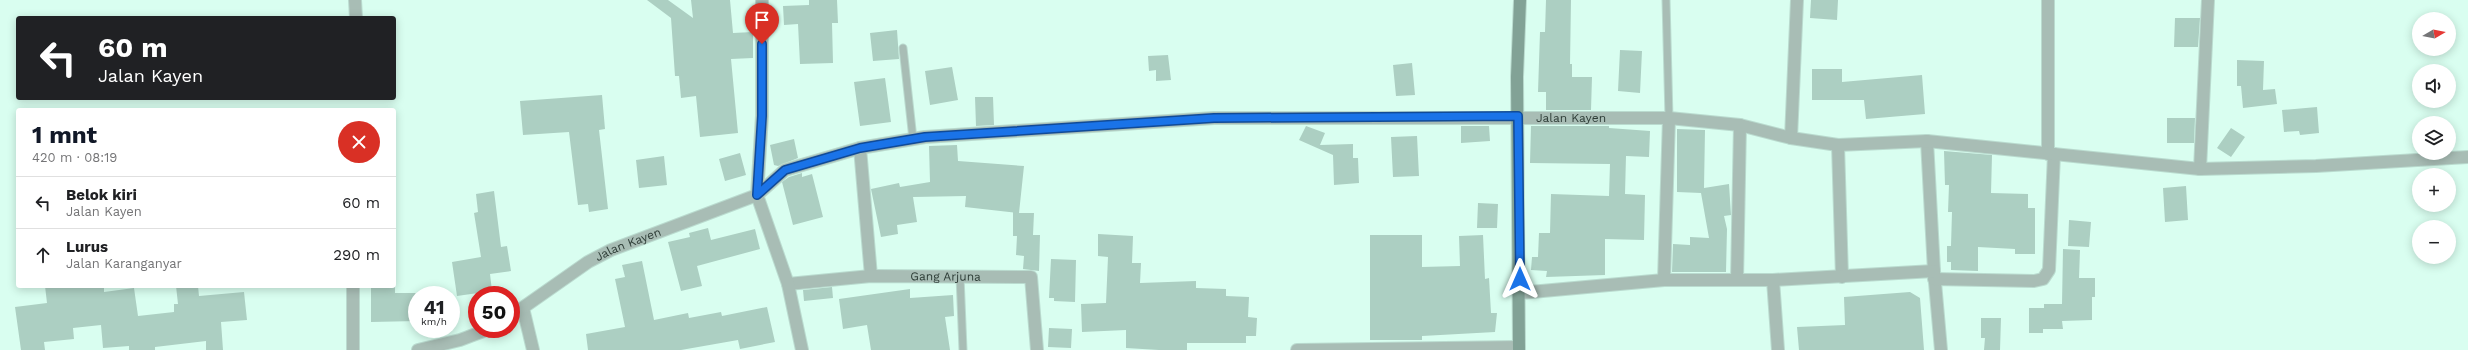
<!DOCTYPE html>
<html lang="id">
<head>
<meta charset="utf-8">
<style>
	body { margin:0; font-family:"Work Sans",sans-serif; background:#f6f6f6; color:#202124; height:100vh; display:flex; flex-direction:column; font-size:15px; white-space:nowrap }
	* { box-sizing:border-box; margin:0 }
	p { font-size:13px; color:#757577 }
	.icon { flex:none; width:22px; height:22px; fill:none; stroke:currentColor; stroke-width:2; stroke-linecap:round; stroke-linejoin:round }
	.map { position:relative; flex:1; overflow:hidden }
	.drawer { position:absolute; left:16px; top:108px; width:380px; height:180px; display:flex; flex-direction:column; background:#fff; border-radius:4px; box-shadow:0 2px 10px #0003 }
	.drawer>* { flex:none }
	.top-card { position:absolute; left:16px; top:16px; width:380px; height:84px; border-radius:4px; box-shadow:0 2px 10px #0003; background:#202124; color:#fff; overflow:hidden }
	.needle { width:26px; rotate:80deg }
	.controls { position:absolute; left:2412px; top:12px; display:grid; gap:8px }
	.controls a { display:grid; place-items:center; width:44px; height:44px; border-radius:50%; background:#fff; box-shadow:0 2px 10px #0003; font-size:20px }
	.speed { position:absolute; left:408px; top:286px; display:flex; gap:8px; font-size:20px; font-weight:700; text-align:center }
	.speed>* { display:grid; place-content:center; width:52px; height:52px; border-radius:50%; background:#fff; box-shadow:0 2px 10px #0003; line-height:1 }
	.speed small { font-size:10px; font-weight:400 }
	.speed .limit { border:6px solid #d22; background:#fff; color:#111 }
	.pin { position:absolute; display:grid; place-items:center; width:34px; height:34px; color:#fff; margin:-41px -17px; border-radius:50% 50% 50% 0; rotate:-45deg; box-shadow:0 0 4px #0007 }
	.pin .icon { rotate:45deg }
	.me { position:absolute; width:44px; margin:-22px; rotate:0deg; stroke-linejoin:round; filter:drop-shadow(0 0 3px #0008) }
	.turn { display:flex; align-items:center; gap:14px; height:84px; padding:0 16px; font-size:18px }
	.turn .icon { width:52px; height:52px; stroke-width:2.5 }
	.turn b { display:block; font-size:28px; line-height:34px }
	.round { display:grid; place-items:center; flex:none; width:42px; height:42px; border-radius:21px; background:#f6f6f6 }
	.head { display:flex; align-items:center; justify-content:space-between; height:68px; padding:0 16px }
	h1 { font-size:24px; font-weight:700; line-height:30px; color:#111827 }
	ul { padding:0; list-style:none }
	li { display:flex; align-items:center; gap:12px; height:52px; padding:0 16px; border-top:1px solid #e0e0e0 }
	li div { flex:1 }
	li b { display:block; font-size:15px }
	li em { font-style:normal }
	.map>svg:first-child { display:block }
</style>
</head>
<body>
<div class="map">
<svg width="2468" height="350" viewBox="0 0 2468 350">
	<rect width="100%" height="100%" fill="#d9fef0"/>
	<path fill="#accfc2" d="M647,0H668L693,18L691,0H730L733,33L753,32V58L731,59L738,133L700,137L696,96L681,98L679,76H675L671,18Z
		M809,0H837L838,23H832L833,63L800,64L798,24L784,25L783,6L809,5Z
		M1546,0H1571L1570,64H1572V77H1592L1591,110H1546V92H1538L1540,32H1545Z
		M1811,0H1838L1837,20L1810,18Z
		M2175,18H2200L2198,47H2174Z
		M897,30L899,59L873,61L870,33Z
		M1620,50L1642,51L1640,93L1618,91Z
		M1168,55L1171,80L1156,81V70L1149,71L1148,56Z
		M2237,60L2264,61L2263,90L2275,89L2277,104L2243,108L2241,86H2237Z
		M1412,63L1415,95L1396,96L1393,65Z
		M952,67L958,100L930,105L925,71Z
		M1812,69H1842V82L1922,75L1925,114L1866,119L1864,100H1812Z
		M885,78L891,122L860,126L854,82Z
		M602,95L605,129L599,130L608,209L589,212L588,204L578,205L569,132L523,135L520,101Z
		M975,97H993L994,125L976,126Z
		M2317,107L2319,133L2300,135L2299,131L2284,132L2282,110Z
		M2167,118H2195L2194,143H2167Z
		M1306,126L1325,133L1320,145L1353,144V158H1358L1359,183L1334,185L1333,155L1299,140Z
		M1461,126H1489L1490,141L1461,143Z
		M1531,126H1609V128L1650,131L1649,157L1626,156L1625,194L1645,195L1644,240L1605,239V275L1546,277L1547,271L1531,270L1532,257H1538L1539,233H1550L1551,194L1609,196L1610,164L1530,163Z
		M2231,128L2245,137L2231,157L2217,148Z
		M1677,129L1705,130L1704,188L1729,184L1731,215L1724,216L1727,229L1726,272H1672L1673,244L1690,245V237L1709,238L1701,193L1677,192Z
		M1417,136L1419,176L1393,177L1391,137Z
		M794,139L798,158L778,166L774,165L770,145Z
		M957,145L958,161L1024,166L1019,213H1034L1033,235H1040L1039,271L1023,269L1024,256L1016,255L1017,236H1013V212L1018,213L965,207L966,196L913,197L917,222L897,225L898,234L881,237L871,189L899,183L900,187L930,182L929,146Z
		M1944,151L1992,155L1991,193L2028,194V208H2035V254H2015V249L1978,247V271L1951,270V262H1947V246H1951L1952,212H1948L1949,185H1945Z
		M740,153L746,175L725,181L719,159Z
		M664,156L667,185L639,188L636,160Z
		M802,173V177L812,174L823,217L793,225L782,182L789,177Z
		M2186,186L2188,220L2165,222L2163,188Z
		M494,191L501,247L507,246L511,271L490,274L492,291L457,296L452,262L481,257L474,213L478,212L476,194Z
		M1478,203L1498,204L1497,228H1477Z
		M2069,220L2091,222L2089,247L2068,246Z
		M708,228L711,240L755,229L760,249L697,266L702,286L681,291L668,242L690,237L689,233Z
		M1098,234L1133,236L1132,263H1141L1140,283L1196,281V288L1226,289V296L1249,297L1248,317L1257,318L1256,336H1246V343H1187V350H1159L1126,348V330L1082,332L1081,304L1106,303L1108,257L1098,256Z
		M1370,235H1422V267L1460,266L1459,236L1483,235L1485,279L1489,278L1491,313H1497L1495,332L1422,336V340H1370Z
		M2063,249L2080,250L2079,278H2095V297H2092V320L2062,321L2063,329H2043V333H2029V308H2044V304H2062Z
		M1051,259L1076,260L1075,302L1054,301V298H1049Z
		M642,261L654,320L688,313L689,318L721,312L722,316L767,307L775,342L740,349L738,340L681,350H588L586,334L625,327L615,279L625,277L622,265Z
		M45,286H104V292L134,288L138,316L174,312V304H178L176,286H198L199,296L244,292L247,320L221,322L223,350H206V341L155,347V350H129V346L103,348L101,325L73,328L74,339L44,342L45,350H21L15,307L47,303Z
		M371,286H395V293H417V321L371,322Z
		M832,287L833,298L804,301L803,290Z
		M910,289V298L953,295L954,316L945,317L950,350H871L867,325L843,329L839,299Z
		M1910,292L1920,298L1924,350H1799L1797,327L1845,325L1844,297Z
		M1981,318H2001L2000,350H1984L1985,338H1981Z
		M1049,328L1072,329L1071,348L1048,347Z"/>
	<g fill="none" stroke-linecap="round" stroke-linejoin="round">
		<defs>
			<path id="service" d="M1666,0L1669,118
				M903,48L913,139
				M960,276L963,350"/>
			<g id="minor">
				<path d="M355,0L356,18"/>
				<path d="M1791,138L1797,0"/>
				<path d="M1927,141L1934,271L1941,350"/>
				<path d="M1838,145L1842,277"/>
				<path d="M860,148L871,276"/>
				<path d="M2048,154V0"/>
				<path d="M2200,169L2208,0"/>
				<path d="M1934,279L2034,281L2043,279L2049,270L2054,154"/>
				<path d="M1664,280L1669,118"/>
				<path d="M1737,280L1740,125"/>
				<path d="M1773,280L1778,350"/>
				<path id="s1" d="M788,284L871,276L1031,277L1037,350"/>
				<path d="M1520,293L1664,280H1773L1934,271"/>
				<path d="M523,308L533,350"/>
				<path id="s2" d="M511,316L588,262L611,250L757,195L762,116V0"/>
				<path d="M353,350V286"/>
				<path d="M418,350L460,340L489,329"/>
				<path id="s3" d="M802,350L788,284L757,195L785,170L860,148L925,137L1214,118H1669L1740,125L1791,138L1838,145L1927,141L2200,169L2316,166L2468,157"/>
				<path d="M1297,350L1519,347"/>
			</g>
			<path id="secondary" d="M1519,350L1517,77L1520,0"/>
		</defs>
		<use href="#service" stroke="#badbcf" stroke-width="9"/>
		<use href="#minor" stroke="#badbcf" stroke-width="14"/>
		<use href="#secondary" stroke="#badbcf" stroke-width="14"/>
		<use href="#service" stroke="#a8bdb5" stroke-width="7"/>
		<use href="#minor" stroke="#a8bdb5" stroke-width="12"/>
		<use href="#secondary" stroke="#82a296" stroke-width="12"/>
	</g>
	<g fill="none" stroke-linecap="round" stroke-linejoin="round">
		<defs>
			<path id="route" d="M762,44V116L757,195L785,170L860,148L925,137L1214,118L1518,116L1520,279"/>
		</defs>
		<use href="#route" stroke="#114b97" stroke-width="10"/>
		<use href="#route" stroke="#1a73e8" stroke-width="7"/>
	</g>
	<g text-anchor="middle" stroke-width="3" stroke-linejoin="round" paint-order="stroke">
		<g font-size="12" fill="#2e3d37" stroke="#fff">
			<text dy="4" stroke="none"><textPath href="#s3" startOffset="990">Jalan Kayen</textPath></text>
			<text dy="4" stroke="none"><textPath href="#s2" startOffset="138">Jalan Kayen</textPath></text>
			<text dy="4" stroke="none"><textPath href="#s1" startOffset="158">Gang Arjuna</textPath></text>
		</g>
	</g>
</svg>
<div class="controls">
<a><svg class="needle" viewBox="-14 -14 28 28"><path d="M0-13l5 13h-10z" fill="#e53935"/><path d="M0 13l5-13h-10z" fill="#757577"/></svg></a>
<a><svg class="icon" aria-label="sound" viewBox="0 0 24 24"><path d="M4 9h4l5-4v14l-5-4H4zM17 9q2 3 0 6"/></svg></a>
<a><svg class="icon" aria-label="layers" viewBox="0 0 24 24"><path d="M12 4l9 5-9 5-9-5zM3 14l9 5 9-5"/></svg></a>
<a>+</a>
<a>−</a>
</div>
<div class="speed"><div>41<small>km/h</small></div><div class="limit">50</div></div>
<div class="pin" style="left:762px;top:44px;background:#d93025"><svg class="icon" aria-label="arrive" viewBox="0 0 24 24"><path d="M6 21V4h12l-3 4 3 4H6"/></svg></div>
<svg class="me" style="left:1520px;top:279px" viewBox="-20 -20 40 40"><path d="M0-17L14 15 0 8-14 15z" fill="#1a73e8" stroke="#fff" stroke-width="4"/></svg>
<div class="top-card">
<div class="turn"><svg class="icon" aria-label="left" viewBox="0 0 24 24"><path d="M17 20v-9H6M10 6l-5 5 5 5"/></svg><div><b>60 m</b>Jalan Kayen</div></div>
</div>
<section class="drawer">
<div class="head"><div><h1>1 mnt</h1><p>420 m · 08:19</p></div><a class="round" style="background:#d93025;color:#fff"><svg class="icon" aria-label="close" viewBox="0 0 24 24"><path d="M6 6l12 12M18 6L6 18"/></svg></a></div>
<ul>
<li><svg class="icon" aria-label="left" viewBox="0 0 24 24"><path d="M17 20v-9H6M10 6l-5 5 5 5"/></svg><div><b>Belok kiri</b><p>Jalan Kayen</p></div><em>60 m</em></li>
<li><svg class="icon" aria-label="ahead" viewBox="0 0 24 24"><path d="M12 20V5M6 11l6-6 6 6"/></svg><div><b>Lurus</b><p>Jalan Karanganyar</p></div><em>290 m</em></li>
</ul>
</section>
</div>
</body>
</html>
